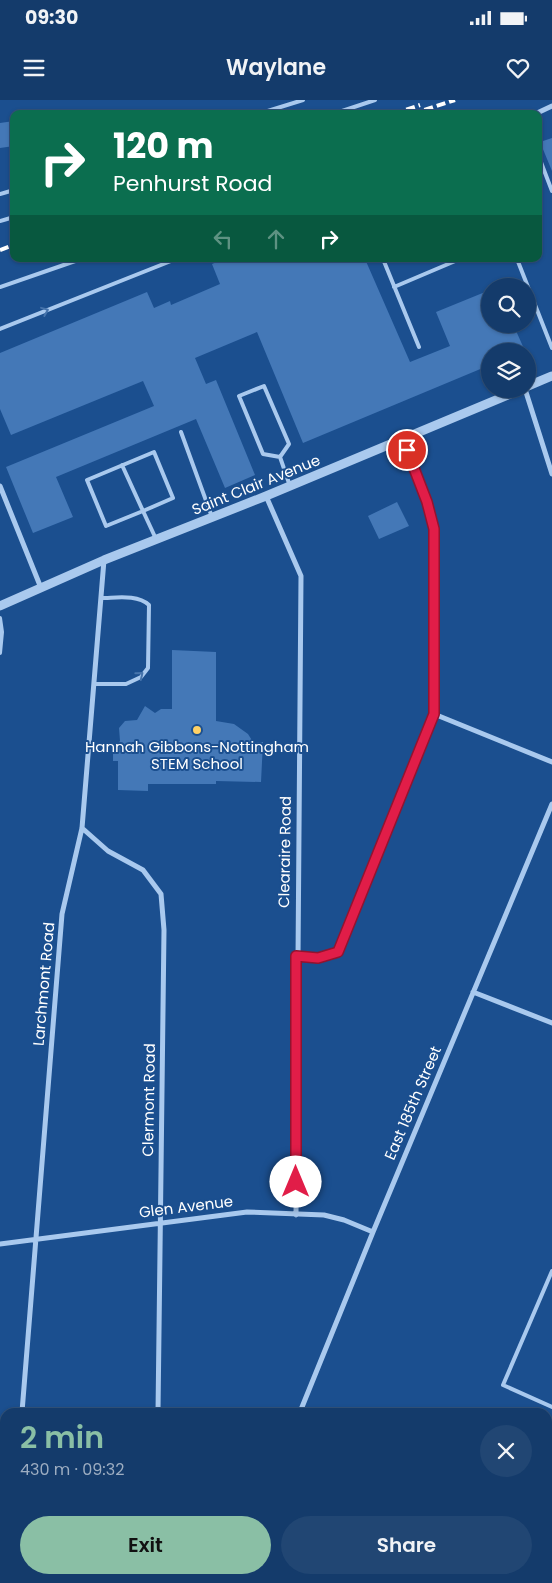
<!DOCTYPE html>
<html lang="en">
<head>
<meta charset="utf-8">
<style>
	body { margin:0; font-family:Poppins,sans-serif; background:#214673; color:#f1f3f6; height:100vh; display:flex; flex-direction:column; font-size:19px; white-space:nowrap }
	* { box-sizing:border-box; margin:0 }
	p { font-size:16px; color:#9dadc1 }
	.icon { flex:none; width:28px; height:28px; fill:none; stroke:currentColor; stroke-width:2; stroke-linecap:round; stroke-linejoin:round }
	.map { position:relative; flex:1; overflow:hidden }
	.details { position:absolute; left:0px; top:1308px; width:552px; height:176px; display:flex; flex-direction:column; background:#143b6b; border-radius:15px 15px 0 0; box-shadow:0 1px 4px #0004,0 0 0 1px #33557e }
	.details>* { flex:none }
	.banner { position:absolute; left:10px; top:10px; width:532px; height:152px; border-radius:10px; box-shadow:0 1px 4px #0004,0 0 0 1px #33557e; background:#0b6e4f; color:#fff; overflow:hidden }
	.buttons { position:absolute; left:481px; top:178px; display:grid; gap:10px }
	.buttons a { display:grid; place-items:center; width:55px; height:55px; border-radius:50%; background:#143b6b; box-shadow:0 1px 4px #0004,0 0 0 1px #33557e; font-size:25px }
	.pin { position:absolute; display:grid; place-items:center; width:42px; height:42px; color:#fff; margin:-21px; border:2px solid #fff; border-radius:50%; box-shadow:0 1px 5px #0007 }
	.me { position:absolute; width:55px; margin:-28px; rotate:0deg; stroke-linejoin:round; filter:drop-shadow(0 0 4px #0008) }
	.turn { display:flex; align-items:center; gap:18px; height:105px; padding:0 20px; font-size:22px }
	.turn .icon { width:65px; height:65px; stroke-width:2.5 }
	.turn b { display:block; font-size:35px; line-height:42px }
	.lanes { display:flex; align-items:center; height:48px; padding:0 20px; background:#0003; justify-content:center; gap:25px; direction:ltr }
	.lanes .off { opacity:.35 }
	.round { display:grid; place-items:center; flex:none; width:52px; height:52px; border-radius:26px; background:#214673 }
	.overview { display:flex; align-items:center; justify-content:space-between; height:85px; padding:0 20px }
	h1 { font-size:30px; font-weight:600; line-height:38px; color:#8abfa5 }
	.primary-button { display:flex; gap:10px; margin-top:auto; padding:10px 20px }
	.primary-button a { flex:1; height:58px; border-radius:30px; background:#8abfa5; color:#111; font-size:20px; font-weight:600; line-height:58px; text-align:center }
	.primary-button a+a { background:#214673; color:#f1f3f6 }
	.status { display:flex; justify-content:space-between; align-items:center; height:35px; padding:0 25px; background:#143b6b; direction:ltr }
	.status svg { height:14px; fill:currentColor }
	header { display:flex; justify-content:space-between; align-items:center; height:65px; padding:0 20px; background:#143b6b; font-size:22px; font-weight:600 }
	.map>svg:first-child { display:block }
</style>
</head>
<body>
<div class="status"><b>09:30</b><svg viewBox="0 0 49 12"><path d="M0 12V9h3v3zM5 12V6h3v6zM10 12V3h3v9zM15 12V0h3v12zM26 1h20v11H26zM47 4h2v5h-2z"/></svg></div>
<header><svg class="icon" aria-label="menu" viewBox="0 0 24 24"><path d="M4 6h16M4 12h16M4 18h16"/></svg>Waylane<svg class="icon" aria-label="heart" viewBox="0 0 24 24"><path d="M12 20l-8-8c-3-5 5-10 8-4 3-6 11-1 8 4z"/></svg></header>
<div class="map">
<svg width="552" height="1483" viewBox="0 0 552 1483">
	<rect width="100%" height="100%" fill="#1b4f8f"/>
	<path fill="#4478b7" d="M14,21V46L0,48V23Z
		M552,38V71L540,42Z
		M224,159H365L410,262L450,246L436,212L490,190V224H513L525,251H490V265L303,343L257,232L195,258L206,284L216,280L255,375L225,388L196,319L56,377L73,417L33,433L6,367L154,306L143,281L11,335L0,309V253L147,192L154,208L170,201L171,205L220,184L212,164Z
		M397,402L409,426L379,439L368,416Z
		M172,550L216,552V621L234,624L248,634L253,642H263L261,682L216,681V684H148V691L118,690V661H113V649L120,641L119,628L125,621L137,620L145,606L155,613L161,609H172Z"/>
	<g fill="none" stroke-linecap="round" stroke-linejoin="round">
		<path stroke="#a9c9ee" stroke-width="4" d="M258,14L303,0
			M333,14L375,0
			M539,57L552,91
			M0,94L14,90
			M0,121L14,117
			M383,159L419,247
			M517,159L552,248
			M0,187L81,159
			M394,187L460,159
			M0,229L176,159
			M181,332L212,417
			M280,357L263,354L239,296L264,286L289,344L280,357L290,386
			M122,365L143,411L106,426L87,380L154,352L173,398L143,411L156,439
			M0,518L2,532L0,553
			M94,584H126L141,577L148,568L149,505C137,494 116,498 101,498
			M552,1171L503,1285L552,1307
			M548,1439L552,1441
			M548,1476L552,1478
			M495,1483L496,1479"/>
		<path stroke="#a9c9ee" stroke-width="5" d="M535,14L552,6
			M525,289L552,374
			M0,386L41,488
			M266,396L301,476L296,1115
			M434,614L552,662
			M82,728L108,751L143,770L161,794L164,830L158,1312
			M296,856L318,858L338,852L434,614V429L427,402L403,340
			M473,892L552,923
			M0,1144L247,1112L324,1115L344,1120L373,1132
			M22,1312L62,814L82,728L104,460
			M300,1312L373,1132L552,704
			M8,1483V1479
			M156,1483V1479"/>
		<path stroke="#a9c9ee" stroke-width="9" d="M528,286L552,276
			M0,506L104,460L266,396L522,289"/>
		<path stroke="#fff" stroke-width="4" stroke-dasharray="9 4" stroke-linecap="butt" d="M394,14L420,5
			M412,14L455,0
			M0,150L14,145"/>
	</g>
	<defs><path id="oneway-chevron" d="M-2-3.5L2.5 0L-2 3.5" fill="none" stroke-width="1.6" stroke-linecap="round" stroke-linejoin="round" transform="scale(1.25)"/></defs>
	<g stroke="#4674ac">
		<use href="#oneway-chevron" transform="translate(45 211) rotate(-22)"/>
		<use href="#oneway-chevron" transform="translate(140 575) rotate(-39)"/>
	</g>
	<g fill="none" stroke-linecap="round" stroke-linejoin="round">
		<defs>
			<path id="route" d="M296,1082V856L318,858L338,852L434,614V429L427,402L407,350"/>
		</defs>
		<use href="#route" stroke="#92132f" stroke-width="12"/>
		<use href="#route" stroke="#e11d48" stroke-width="9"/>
	</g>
	<circle fill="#ffd166" stroke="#1b4f8f" stroke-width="2" cx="197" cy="630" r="5"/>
	<g text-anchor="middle" stroke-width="4" stroke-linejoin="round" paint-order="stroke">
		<g font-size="15" fill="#fff" stroke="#1b4f8f">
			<text transform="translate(256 385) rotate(-22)" y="5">Saint Clair Avenue</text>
			<text transform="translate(285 752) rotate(-89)" y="5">Clearaire Road</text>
			<text transform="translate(44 884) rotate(-85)" y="5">Larchmont Road</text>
			<text transform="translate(149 1000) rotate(-89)" y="5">Clermont Road</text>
			<text transform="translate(413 1003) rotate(-67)" y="5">East 185th Street</text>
			<text transform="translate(186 1107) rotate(-7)" y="5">Glen Avenue</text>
		</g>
		<g font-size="15" fill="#fff" stroke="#1b4f8f">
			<text x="197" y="652">Hannah Gibbons-Nottingham<tspan x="197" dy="17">STEM School</tspan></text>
		</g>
	</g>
</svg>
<div class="buttons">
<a><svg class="icon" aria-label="search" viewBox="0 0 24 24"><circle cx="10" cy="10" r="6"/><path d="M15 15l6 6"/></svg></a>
<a><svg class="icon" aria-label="layers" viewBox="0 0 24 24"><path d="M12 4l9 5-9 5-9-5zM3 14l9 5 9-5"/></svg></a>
</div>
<div class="pin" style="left:407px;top:350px;background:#d93025"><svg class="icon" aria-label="arrive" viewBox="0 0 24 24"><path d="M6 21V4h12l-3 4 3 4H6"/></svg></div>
<svg class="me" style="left:296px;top:1082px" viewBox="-20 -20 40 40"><circle r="19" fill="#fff"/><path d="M0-13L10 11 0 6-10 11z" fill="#e11d48"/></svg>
<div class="banner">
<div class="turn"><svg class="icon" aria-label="right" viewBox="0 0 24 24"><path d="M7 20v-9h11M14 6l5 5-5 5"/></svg><div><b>120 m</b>Penhurst Road</div></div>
<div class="lanes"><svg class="icon off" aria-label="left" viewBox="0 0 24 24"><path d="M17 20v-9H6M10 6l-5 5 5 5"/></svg><svg class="icon off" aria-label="ahead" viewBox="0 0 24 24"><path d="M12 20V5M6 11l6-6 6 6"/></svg><svg class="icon" aria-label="right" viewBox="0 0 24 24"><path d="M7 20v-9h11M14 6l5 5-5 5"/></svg></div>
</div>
<section class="details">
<div class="overview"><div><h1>2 min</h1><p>430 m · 09:32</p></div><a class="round"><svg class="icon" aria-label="close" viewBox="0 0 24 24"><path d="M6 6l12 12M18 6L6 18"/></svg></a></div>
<div class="primary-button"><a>Exit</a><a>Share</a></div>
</section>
</div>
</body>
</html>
